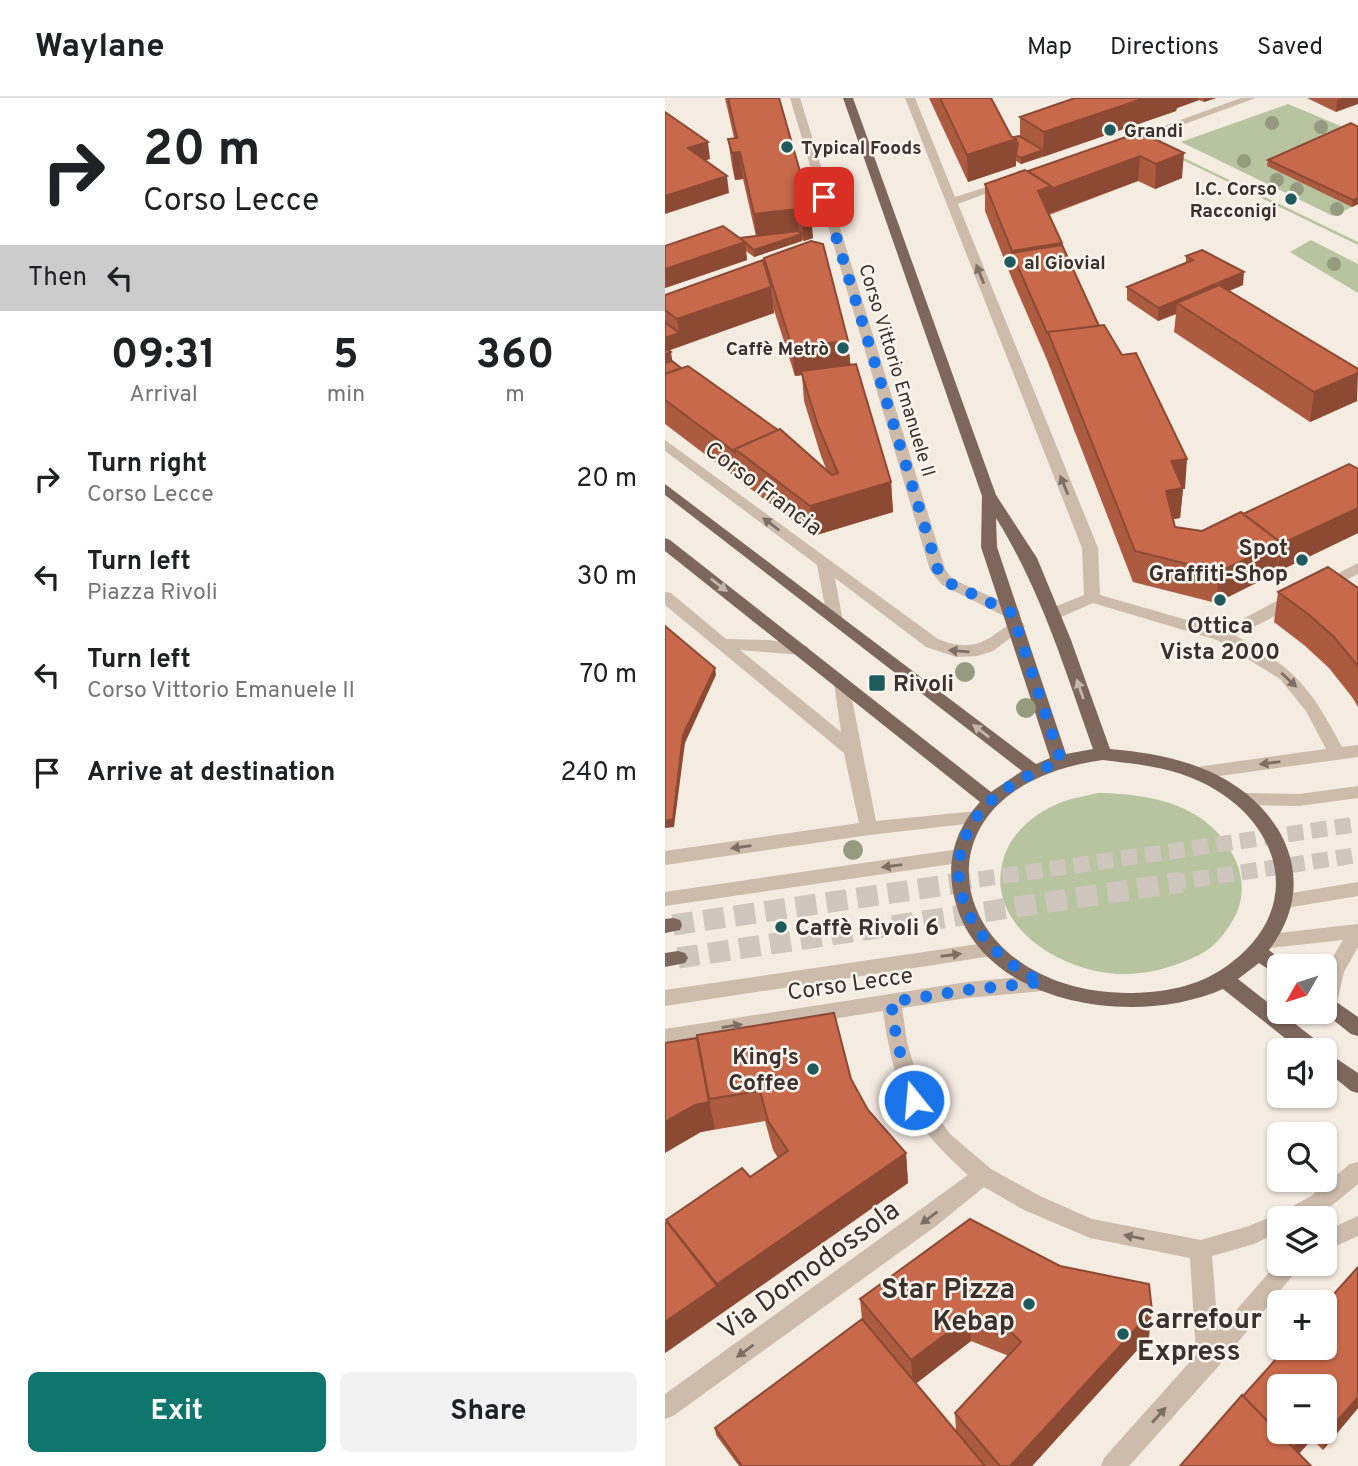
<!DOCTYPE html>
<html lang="en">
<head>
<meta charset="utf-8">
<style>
	body { margin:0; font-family:Overpass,sans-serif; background:#f2f2f2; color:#202124; height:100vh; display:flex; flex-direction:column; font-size:26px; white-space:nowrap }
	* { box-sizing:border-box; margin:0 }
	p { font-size:23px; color:#757577 }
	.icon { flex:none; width:38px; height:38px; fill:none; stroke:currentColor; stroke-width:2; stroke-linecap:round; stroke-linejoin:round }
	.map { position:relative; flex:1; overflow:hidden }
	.details { display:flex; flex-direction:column; background:#fff; width:665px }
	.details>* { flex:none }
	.banner { background:#fff; color:#202124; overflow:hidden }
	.needle { width:46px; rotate:231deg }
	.buttons { position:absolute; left:602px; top:856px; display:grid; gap:14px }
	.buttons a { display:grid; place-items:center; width:70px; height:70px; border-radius:10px; background:#fff; box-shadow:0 2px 5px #0004; font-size:35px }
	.pin { position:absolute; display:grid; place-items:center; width:60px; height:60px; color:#fff; margin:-30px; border-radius:14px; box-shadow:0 4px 10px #0006 }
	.me { position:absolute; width:77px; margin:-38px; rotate:343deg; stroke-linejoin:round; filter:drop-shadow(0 0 5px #0008) }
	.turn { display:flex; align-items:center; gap:24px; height:147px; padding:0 28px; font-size:32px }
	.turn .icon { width:91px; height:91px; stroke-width:2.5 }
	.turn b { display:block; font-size:49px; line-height:60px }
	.then { display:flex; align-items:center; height:66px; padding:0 28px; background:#0003; gap:14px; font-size:26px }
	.eta { display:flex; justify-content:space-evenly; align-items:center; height:119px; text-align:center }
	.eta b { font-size:42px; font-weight:700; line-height:49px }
	.action { display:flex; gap:14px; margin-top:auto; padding:14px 28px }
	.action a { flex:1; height:80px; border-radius:10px; background:#0f766e; color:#fff; font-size:28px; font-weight:700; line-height:80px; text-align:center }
	.action a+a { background:#f2f2f2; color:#202124 }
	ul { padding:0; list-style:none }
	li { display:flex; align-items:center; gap:21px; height:98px; padding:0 28px }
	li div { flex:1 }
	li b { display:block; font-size:26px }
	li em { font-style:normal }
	header { display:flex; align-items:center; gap:42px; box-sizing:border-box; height:98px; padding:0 35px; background:#fff; border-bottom:2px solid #e0e0e0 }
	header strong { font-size:33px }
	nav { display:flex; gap:38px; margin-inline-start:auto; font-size:24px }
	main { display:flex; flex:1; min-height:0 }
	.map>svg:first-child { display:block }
</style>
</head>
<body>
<header>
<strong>Waylane</strong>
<nav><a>Map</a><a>Directions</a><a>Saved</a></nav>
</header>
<main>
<section class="details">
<div class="banner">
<div class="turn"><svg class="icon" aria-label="right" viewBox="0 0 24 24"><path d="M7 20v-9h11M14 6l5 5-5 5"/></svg><div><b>20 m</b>Corso Lecce</div></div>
<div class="then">Then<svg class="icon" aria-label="left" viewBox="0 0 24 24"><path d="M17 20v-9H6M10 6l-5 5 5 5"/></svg></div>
</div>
<div class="eta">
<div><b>09:31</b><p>Arrival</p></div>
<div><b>5</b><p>min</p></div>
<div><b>360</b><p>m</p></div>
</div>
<ul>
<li><svg class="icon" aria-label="right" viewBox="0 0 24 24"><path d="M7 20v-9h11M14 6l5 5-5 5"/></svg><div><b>Turn right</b><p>Corso Lecce</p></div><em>20 m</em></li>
<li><svg class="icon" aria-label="left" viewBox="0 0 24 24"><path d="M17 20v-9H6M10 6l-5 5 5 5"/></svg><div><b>Turn left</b><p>Piazza Rivoli</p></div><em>30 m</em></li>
<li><svg class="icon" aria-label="left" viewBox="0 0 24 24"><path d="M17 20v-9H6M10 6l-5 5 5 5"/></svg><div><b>Turn left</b><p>Corso Vittorio Emanuele II</p></div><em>70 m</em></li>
<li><svg class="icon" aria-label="arrive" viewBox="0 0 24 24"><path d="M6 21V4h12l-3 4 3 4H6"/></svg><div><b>Arrive at destination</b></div><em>240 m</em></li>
</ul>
<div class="action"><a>Exit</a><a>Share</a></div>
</section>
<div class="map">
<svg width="693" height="1368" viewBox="0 0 693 1368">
	<rect width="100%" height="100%" fill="#f4ebe1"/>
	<path fill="#b8c4a0" d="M623,6L685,32L687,109L668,118L516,44Z
		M498,50L693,144V147L495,51Z
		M646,142L693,166V195L625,154Z
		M433,695C489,696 546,707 571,763C578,779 579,798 572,814C564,831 551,849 534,857C511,868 489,875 463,876C401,878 314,828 340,756C349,732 373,713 397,704C408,700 421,698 433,695Z"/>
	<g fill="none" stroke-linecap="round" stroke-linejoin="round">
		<path stroke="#cfc6bd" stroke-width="16" stroke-dasharray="16 8" stroke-linecap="butt" d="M290,785L693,726
			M505,785L693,757"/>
		<path stroke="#cfc6bd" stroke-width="21" stroke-dasharray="21 10" stroke-linecap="butt" d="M8,827L302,784
			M13,860L517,784"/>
		<path fill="#cdbbac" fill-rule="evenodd" d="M125,0H135L280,471L287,481L353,511L355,515L353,519H341L277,487L265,472Z
			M240,0H250L290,99L343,82L349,85L293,106L433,450L435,497L557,532L623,497H635L637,501L635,505L571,538C630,570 646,590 677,649L693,647V659L532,681L526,679L523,675L526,671L532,669L661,651L641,613L615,581L552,542L428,505L394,520H382L380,516L382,512L419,497L417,450Z
			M576,0H591L462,47L452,45Z
			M0,342L273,541C325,563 334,519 358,525L360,529L328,553L312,558L291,559L261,549L170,480L177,519L169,524L163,523L152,467L0,353Z
			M693,465V476L661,492L655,494L647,489Z
			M0,494L6,495L61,541L104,542L142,548L144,552L136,557L75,552L176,634L169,585L171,581H183L211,723L312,713L318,714L321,719L318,724L204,737L0,767V753L194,725L179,655L0,507Z
			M693,688V700L634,708L577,707L571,705L568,701L571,697L577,695L634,696Z
			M294,751L300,753L303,758L300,763L294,765L0,808V794Z
			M693,784V798L621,810L614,808L612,803L614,798L621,796Z
			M693,826V849L679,874L670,913L659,914L660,872L678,842L604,850L597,848L594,843L597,838L604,836Z
			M327,844L334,846L337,851L334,856L327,858L0,908V892Z
			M378,877L385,880L388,885L385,890L378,893L302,900L237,910L242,944L258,999L285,1036L326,1071L375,1098L427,1121L536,1142L584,1128L615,1115L646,1098L685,1066L693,1064V1086C660,1113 658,1120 614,1120V1134L589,1146L547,1158L553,1233L614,1163V1166H637L551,1271L464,1368H436L439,1360L531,1257L525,1160L425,1140L359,1112L319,1089L271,1128L8,1318L0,1321V1296L303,1077C244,1024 229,991 218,913L0,947V931L302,884Z
			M693,1118V1138L660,1153V1133Z"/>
		<path fill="#7d675c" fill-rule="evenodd" d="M178,0H188L331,397L372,460L406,542L445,651C480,654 517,660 550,676C620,710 656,785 604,852L623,868H614V878L594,865L573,881L656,946L659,952H635L558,891C466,932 302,905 287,787C283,755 294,727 315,704L0,453V440L5,442L326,694L357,673L0,397V386L371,666L385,660L316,449L317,398ZM331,420C376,492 400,572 428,651L401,656L332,449ZM438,662C471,666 505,669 536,684C614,721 642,806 567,864C538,887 505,894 468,895C280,898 232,690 438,662Z
			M8,820L15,822L17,827L15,832L0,835V821Z
			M13,853L20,855L23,860L20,865L0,869V855Z
			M660,896L693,919V938L686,936L658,914Z
			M660,953L693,975V995L686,993L660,972Z"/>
	</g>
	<g fill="#969b7f">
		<circle cx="607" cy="25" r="7"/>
		<circle cx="656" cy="29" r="7"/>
		<circle cx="579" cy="63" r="7"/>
		<circle cx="612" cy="82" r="7"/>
		<circle cx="632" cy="91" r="7"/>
		<circle cx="672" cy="111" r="7"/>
		<circle cx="669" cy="166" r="7"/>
		<circle cx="300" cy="574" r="10"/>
		<circle cx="361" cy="610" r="10"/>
		<circle cx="188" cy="752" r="10"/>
	</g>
	<path fill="#ac5a40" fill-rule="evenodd" d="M60,0H114L148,140L139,143L137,142V143L89,159L81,153L82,162L0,190V148L91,138L78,81L70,82L67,68L63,41L69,40Z
		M264,0H326L346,38L349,39L355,38V19L410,0H551L539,4L534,2L512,10L511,13L356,66L351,63V68L303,84Z
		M642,0H693L671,14Z
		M686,25L693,106L687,109L602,68L603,62Z
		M475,34L517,80L490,91L473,83L384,117L434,228L520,391H518L515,420L508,421L510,429L537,433L693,371V435L612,474L611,473V475L551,505L468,484L382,262L347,181L320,113V86L363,73Z
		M521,158L578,187L564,193L692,303L645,324L509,234L511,216L493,223L462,202V189L521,165Z
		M99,160L183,243L185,267L226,384L228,414L148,438L0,326V197L100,168ZM108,209L130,278L137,277L139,303L156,358L162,373L7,263L3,252L109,215Z
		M693,490V609L687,599L664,570L639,547L609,524L613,494Z
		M0,945L186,981L203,1012L241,1055L243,1085L0,1255L1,1122L85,1079L113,1060L108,1052L100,1023L36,1034Z
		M693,1169V1310L658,1352L647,1341L634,1356L646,1368H515L577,1297L578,1298L621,1250H660V1206ZM614,1288H660V1334H614Z
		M195,1201L484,1239L367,1368H74L51,1337L50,1330L197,1221ZM306,1243L344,1258L290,1315L291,1333L251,1285Z"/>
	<path fill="#8c4a34" d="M480,0H534V2L512,10L511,13L378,59L379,34Z
		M539,0H551L539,4Z
		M678,0H693V6L671,14L672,2Z
		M351,41V68L303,84L302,57Z
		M43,44L45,61L26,67L23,50Z
		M378,52L377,59L356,66V60Z
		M75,54L78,81L70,82L67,55Z
		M519,55L517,80L490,91L491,66Z
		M475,58L473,83L372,120L373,93Z
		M62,78L64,95L0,116V98Z
		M693,100V106L687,109L688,102Z
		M132,111L134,137L137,136V143L89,159V152L92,144L89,116Z
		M146,112L148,140L139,143L136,115Z
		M80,144L82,162L0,190V171Z
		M397,145V173L347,155V153Z
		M579,174L578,187L521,211L512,205L511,216L493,223L494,210Z
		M106,189L109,215L0,254V240L14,235L12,221Z
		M183,243L186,272L136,273L137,277L130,278L127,249Z
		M6,254L10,281L0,285V257Z
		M693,275L692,303L645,324L649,294Z
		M522,361L520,391H518L515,420L498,423L501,393L506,363Z
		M226,384L228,414L148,438L145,408Z
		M693,410V435L612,474L616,446Z
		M615,444L611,475L551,505L554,474Z
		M50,570L51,577L20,645L9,729L0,730V723L18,637Z
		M44,1004L50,1031L36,1034L0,1055V1024L30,1007Z
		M241,1055L243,1085L0,1255V1224L52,1188V1186Z
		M487,1213L484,1239L367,1368H345Z
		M305,1218L306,1243L248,1288L246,1262Z
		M693,1299V1310L658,1352L662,1335Z
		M643,1334H649L647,1341L623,1368L627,1352Z"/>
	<path fill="#c8694b" stroke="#8c4a34" stroke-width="2" d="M63,0H114L146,112L136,115L132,111L89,116L75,54L67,55L63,41L72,40Z
		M275,0H326L346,38L351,41L302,57Z
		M410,0H480L379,34L355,19Z
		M0,14L43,44L23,50L62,78L0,98Z
		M686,25L693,29V100L688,102L603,62Z
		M475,34L519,55L491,66L475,58L386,91V88L363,73Z
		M354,38L378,52L356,60L351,57L353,45L351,44V41L349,39Z
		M360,72L386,88L373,93L397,145L347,153L320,86Z
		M58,128L80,144L0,171V148Z
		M133,133L137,136L89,152L75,140Z
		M146,143L158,146L183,243L127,249L99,160Z
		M397,147L434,228L383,234V235H382L347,155Z
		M537,152L579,174L494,210L462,189L528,162L521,158Z
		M98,162L106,189L12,221L0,212V197Z
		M554,187L693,271V275L649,294L512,205Z
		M0,224L14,235L0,240Z
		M439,227L457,257L471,255L522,361L506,363L518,390L501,393L510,429L537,433L576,414L615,444L554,474L470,453L383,234Z
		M0,250L6,254L0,257Z
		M7,263L16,270L0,276V265Z
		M191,266L226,384L145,408L70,351L115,331L167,377L173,375L153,328L136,273Z
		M23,268L113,332L70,351V354L0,302V276Z
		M684,366L693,371V410L616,446L614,445L615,444L578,416Z
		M663,469L693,490V568L669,539L643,516L613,494Z
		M0,528L50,570L18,637L8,721L0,723Z
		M169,915L186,981L203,1012L241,1055L52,1186L1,1122L77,1070L85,1079L123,1053L103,1023L95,993L44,1001L32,937Z
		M32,940L44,1004L30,1007L0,1024V945Z
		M305,1121L395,1168L484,1186L487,1213L345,1368H335L290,1315L356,1244L344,1232L305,1218L246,1262L195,1201Z
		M2,1124L52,1188L0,1224V1125Z
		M693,1169V1299L662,1335L660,1332V1288H614V1334H643L629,1350L578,1298L621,1250H660V1206Z
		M197,1221L320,1368H77L50,1330Z
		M577,1297L646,1368H515Z"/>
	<defs><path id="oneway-solid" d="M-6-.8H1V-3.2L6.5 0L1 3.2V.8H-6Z" transform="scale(1.75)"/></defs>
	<g fill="#7d6f65">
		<use href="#oneway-solid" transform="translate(315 176) rotate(-112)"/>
		<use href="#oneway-solid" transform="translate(399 387) rotate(-112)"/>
		<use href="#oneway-solid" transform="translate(106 426) rotate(-143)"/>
		<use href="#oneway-solid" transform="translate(294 553) rotate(-175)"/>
		<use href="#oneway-solid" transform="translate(624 582) rotate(43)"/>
		<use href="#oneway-solid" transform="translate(605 665) rotate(173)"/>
		<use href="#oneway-solid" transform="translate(76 749) rotate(172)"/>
		<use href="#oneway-solid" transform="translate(227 768) rotate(172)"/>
		<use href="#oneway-solid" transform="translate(286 857) rotate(-8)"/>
		<use href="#oneway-solid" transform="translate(67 928) rotate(-9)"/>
		<use href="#oneway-solid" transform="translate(264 1120) rotate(143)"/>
		<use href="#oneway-solid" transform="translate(469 1139) rotate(-169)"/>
		<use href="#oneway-solid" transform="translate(80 1253) rotate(144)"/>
		<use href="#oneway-solid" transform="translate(494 1317) rotate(-48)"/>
	</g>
	<g fill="#c2b5ac">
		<use href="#oneway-solid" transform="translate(54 487) rotate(38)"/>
		<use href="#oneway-solid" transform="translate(415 591) rotate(-109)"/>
		<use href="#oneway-solid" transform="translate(316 633) rotate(-142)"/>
	</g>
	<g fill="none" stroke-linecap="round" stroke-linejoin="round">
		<path stroke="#1a73e8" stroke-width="12" stroke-dasharray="0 21.6" d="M159,99L273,472L282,484L347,515L396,663C365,676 331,691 311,720C266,784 315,858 378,884L302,892L226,904L232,944L249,1002"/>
	</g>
	<g fill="#1f5a5e" stroke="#fbf5ee" stroke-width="2.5">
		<circle cx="445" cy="32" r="7"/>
		<circle cx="122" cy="49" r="7"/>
		<circle cx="626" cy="101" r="7"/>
		<circle cx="345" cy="164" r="7"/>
		<circle cx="178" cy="250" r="7"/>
		<circle cx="637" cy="462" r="7"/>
		<circle cx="555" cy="502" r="7"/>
		<rect x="203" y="576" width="18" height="18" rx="3.5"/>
		<circle cx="116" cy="829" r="7"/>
		<circle cx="148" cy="971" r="7"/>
		<circle cx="364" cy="1206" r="7"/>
		<circle cx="458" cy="1236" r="7"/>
	</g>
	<g text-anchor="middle" stroke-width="5" stroke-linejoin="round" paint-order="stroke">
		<g font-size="19" font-weight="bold" fill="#3b302b" stroke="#fbf5ee" text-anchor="start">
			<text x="459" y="39">Grandi</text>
			<text x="136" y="56">Typical Foods</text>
			<text x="612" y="97" text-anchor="end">I.C. Corso<tspan x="612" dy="22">Racconigi</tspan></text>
			<text x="359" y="171">al Giovial</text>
			<text x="164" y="257" text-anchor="end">Caffè Metrò</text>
		</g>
		<g font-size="19" fill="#3b302b" stroke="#fbf5ee">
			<text transform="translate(233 272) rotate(73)" y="7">Corso Vittorio Emanuele II</text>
		</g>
		<g font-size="23" fill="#3b302b" stroke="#fbf5ee">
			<text transform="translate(99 390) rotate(37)" y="8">Corso Francia</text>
			<text transform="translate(185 885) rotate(-8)" y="8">Corso Lecce</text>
		</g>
		<g font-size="23" font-weight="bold" fill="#3b302b" stroke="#fbf5ee" text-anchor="end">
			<text x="623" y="457">Spot<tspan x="623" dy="26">Graffiti-Shop</tspan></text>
			<text x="555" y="535" text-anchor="middle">Ottica<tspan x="555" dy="26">Vista 2000</tspan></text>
			<text x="228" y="593" text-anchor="start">Rivoli</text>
			<text x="130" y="837" text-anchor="start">Caffè Rivoli 6</text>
			<text x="134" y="966">King's<tspan x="134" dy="26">Coffee</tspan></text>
		</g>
		<g font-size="28" fill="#3b302b" stroke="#fbf5ee">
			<text transform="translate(143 1171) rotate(-36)" y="10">Via Domodossola</text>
		</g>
		<g font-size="28" font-weight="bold" fill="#3b302b" stroke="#fbf5ee" text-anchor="end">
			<text x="350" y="1200">Star Pizza<tspan x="350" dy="32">Kebap</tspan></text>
			<text x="472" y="1230" text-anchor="start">Carrefour<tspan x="472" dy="32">Express</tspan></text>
		</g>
	</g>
</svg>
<div class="buttons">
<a><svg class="needle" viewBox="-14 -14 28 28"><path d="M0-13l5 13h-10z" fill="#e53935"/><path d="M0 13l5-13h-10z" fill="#757577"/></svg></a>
<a><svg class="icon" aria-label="sound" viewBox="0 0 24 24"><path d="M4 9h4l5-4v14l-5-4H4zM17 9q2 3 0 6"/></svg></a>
<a><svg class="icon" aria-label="search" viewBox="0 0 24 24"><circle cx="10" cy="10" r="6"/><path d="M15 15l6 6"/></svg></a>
<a><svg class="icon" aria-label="layers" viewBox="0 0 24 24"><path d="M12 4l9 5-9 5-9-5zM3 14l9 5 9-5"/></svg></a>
<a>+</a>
<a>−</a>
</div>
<div class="pin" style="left:159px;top:99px;background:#d93025"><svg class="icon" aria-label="arrive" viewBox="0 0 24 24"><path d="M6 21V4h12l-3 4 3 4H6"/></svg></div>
<svg class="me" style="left:249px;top:1002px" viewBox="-20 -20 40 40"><circle r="17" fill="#1a73e8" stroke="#fff" stroke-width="3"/><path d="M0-11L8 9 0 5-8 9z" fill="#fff"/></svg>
</div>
</main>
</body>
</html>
